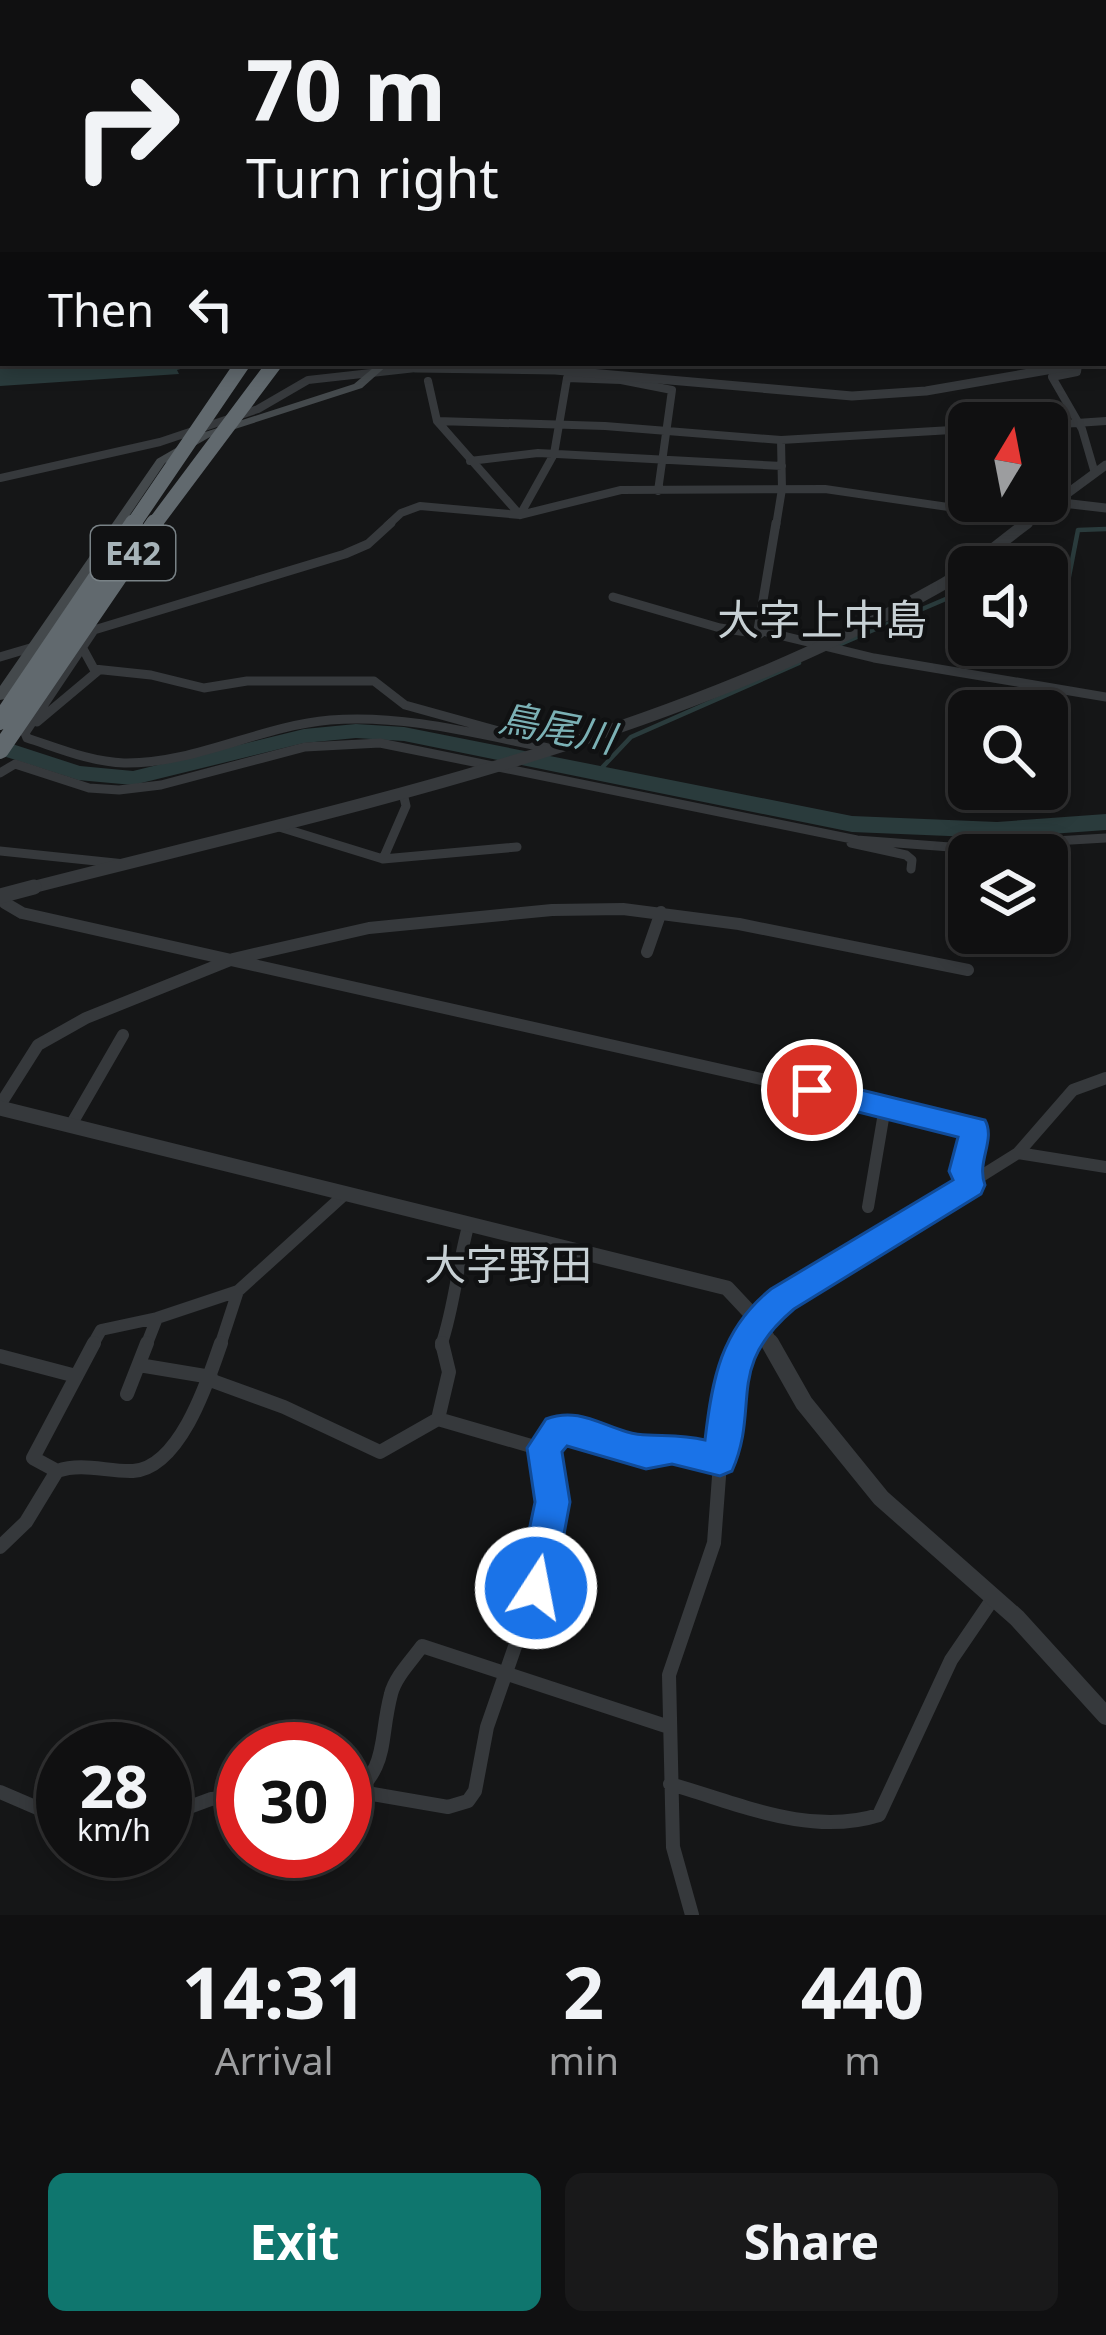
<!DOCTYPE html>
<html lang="en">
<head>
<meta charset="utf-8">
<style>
	body { margin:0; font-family:"Noto Sans","Noto Sans JP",sans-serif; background:#19191a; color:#f1f3f6; height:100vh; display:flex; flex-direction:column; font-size:45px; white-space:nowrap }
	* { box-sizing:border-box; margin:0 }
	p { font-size:39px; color:#9c9d9f }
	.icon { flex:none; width:66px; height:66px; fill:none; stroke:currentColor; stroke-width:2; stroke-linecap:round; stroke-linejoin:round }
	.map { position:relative; height:1915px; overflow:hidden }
	.drawer { display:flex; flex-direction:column; background:#101011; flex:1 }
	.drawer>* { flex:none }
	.top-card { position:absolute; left:0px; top:0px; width:1107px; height:366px; box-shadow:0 6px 18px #0003,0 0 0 3px #303031; background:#101011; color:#f1f3f6; overflow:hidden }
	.needle { width:78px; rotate:10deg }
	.tools { position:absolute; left:948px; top:402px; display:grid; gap:24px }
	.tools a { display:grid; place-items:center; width:120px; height:120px; border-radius:18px; background:#101011; box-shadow:0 6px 18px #0003,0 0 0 3px #303031; font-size:60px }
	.speed { position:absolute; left:36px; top:1722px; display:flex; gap:24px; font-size:60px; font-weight:700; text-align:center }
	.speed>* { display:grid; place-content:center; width:156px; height:156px; border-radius:50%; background:#101011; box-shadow:0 6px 18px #0003,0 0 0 3px #303031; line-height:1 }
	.speed small { font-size:30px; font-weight:400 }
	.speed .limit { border:18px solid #d22; background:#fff; color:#111 }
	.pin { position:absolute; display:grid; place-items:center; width:102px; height:102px; color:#fff; margin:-51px; border:6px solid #fff; border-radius:50%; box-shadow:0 3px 12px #0007 }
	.me { position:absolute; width:132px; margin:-66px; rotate:11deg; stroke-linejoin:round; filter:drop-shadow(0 0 9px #0008) }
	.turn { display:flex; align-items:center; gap:42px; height:252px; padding:0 48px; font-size:54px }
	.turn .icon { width:156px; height:156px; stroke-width:2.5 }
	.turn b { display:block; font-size:84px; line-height:102px }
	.then { display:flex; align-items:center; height:114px; padding:0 48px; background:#0003; gap:24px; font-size:45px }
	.eta { display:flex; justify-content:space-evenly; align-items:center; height:204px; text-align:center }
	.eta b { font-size:72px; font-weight:700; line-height:84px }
	.button { display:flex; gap:24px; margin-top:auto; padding:24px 48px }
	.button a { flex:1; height:138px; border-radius:18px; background:#0f766e; color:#fff; font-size:48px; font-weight:700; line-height:138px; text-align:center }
	.button a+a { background:#19191a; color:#f1f3f6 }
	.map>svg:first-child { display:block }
</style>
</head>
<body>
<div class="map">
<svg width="1106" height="1915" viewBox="0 0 1106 1915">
	<rect width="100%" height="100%" fill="#151617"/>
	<path fill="#2a3b3c" d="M0,334L3,363H168L148,368L201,363L177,370L179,374L0,386Z"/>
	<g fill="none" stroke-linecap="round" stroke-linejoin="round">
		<path stroke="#2a3b3c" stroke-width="4.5" d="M1047,598H1062L1066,592L1078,530L1106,529
			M836,646L969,589
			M597,773L631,737L799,663"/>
		<path fill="#2a3b3c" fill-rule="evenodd" d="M175,0H188L190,3H177Z
			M356,724L404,727L852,816L997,822L1106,814V830L997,838L852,832L404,741L356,738L304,743L133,785L78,780L0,755V740L80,766L133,771L304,729Z"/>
		<path stroke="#36393c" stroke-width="6" d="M702,0L707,3
			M908,0L924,3
			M255,3L260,0
			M737,3L757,0
			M0,112L3,108"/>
		<path stroke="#36393c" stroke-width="8" d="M1078,365L1077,372L1052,377L1082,429L1094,470
			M621,380L672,390L658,491
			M428,381L437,421L520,515
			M437,421L605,426L781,440L969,429
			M1047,425L1106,421
			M470,461L538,453L782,466
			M0,478L160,442L258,409L308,380L416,368
			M1021,501L1030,519
			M520,515L554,454L567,378L621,380L623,376
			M387,526L401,513L420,506L520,515L621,490L825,489L1030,519
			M776,526L782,489L781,440"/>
		<path stroke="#36393c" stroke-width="9" d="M776,523L758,630L874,658L1106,697
			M613,597L720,628L760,634
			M94,630L25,733L27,738C58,748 91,762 124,763C195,764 260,726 330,720C404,714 477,734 548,748
			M84,633L345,554L368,544L391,523
			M82,647L94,669L151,675L204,688L247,681H374L405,705L506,733
			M0,657L37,646
			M37,722L99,670
			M0,773L15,764L89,788L119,790L161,785L305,747L380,743L857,840L950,847L1106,838
			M276,826L383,859L517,847
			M851,843L906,855L912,860L911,869
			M0,851L125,864
			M383,859L406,806L403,793"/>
		<path stroke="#36393c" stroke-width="12" d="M4,895L5,903L22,913L970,1126L977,1134L965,1171L970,1185
			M647,952L661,912
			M0,1105L38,1045L86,1018L233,959L369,928L552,910L623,909L739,924L968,970
			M71,1125L123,1035
			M1018,1153L1106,1167
			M868,1207L885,1107
			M92,1346L101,1330L157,1318L238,1291L345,1194
			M146,1346L157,1318
			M220,1346L238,1291
			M441,1346C455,1305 457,1265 469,1223
			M742,1346L767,1310L1018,1153L1073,1090L1106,1078"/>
		<path stroke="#36393c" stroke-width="14" d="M0,1356L76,1376
			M139,1365L211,1377
			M210,1380L284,1407L380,1452L438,1419L538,1448L568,1427L646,1452L672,1448L720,1460
			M127,1394L147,1343
			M438,1419L449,1372L442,1343
			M57,1471C83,1462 107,1472 133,1471C180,1468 208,1381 221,1343
			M0,1547L26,1522L57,1471L33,1458L94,1343
			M670,1784C738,1803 809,1837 879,1815L951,1660L994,1597
			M0,1792L63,1819
			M361,1792L448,1807L468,1801L475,1791L487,1727L535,1589L552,1502L544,1448
			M345,1804C391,1765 378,1744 391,1694C395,1677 412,1660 422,1646L669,1727
			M165,1816L211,1799L243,1797
			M692,1915L673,1847L669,1675L714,1543L725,1397L736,1355L744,1343"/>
		<path stroke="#36393c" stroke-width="9" d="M416,368L555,370L852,396L926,391L1087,363
			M1054,502L1106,508
			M1023,526L1106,465"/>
		<path stroke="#36393c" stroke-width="12" d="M22,890C332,810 656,746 938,587C970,570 998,544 1027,523"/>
		<path stroke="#36393c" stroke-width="15" d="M0,896L34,887
			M0,1108L727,1288L757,1320L772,1346"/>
		<path stroke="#36393c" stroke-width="18" d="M770,1343L804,1403L881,1498L1017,1618L1106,1716"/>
		<path fill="#44494c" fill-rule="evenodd" d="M379,363H390L362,388L210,437L165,463L5,699L0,700V686L157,459L202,433L354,384Z"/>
		<path fill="#5a6065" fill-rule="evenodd" d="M1104,157H1106V163H1104Z
			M0,209H3V215H0Z"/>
		<path stroke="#61696e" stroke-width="15" d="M132,526L243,363
			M153,526L275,363"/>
		<path stroke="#61696e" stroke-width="18" d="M0,721L134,523
			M0,750L155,523"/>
	</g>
	<path fill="#1a73e8" stroke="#114b97" stroke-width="3" d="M812,1078L985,1120C996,1140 976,1162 985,1185L981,1194L794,1309C724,1368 761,1405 732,1471L720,1476L672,1464L646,1469L567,1446L562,1452L570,1502L554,1588L548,1601L536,1607L523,1601L517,1588L535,1502L527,1448L546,1419C585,1404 611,1435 648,1435C669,1436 684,1435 705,1440C712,1379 721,1329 771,1289L953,1180L949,1171L958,1137L802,1098L797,1090L802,1082Z"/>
	<g text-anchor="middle" stroke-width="9" stroke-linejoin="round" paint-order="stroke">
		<rect fill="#101112" stroke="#798286" stroke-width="3" x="91" y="526" width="84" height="54" rx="9"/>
		<g font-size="33" font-weight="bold" fill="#a6b3b8">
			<text x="133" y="565">E42</text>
		</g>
		<g font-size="39" font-style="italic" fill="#7bb1b5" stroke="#101112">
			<text transform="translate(557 728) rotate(11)" y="14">鳥尾川</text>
		</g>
		<g font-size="42" fill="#c7d0d4" stroke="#101112">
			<text x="822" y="635">大字上中島</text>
			<text x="508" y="1280">大字野田</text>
		</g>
	</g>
</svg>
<div class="tools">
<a><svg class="needle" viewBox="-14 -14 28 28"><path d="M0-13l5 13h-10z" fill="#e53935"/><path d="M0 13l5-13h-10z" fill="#9c9d9f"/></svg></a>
<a><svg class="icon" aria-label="sound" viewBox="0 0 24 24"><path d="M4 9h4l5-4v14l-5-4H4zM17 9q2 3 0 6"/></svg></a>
<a><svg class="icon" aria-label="search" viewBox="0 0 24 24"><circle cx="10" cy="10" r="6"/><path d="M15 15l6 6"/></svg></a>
<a><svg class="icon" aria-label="layers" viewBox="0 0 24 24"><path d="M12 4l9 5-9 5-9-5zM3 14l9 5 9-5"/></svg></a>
</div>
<div class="speed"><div>28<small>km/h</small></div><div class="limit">30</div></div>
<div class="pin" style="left:812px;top:1090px;background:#d93025"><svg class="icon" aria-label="arrive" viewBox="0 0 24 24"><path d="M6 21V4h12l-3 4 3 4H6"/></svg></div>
<svg class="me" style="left:536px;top:1588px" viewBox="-20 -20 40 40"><circle r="17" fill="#1a73e8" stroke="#fff" stroke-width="3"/><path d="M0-11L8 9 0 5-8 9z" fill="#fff"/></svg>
<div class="top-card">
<div class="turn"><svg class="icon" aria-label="right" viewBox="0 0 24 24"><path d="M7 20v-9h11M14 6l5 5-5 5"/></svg><div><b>70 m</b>Turn right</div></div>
<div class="then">Then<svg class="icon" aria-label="left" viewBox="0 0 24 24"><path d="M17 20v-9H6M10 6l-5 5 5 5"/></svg></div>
</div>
</div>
<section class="drawer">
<div class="eta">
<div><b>14:31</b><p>Arrival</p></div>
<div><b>2</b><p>min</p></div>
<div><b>440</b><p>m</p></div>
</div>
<div class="button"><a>Exit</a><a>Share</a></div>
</section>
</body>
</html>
